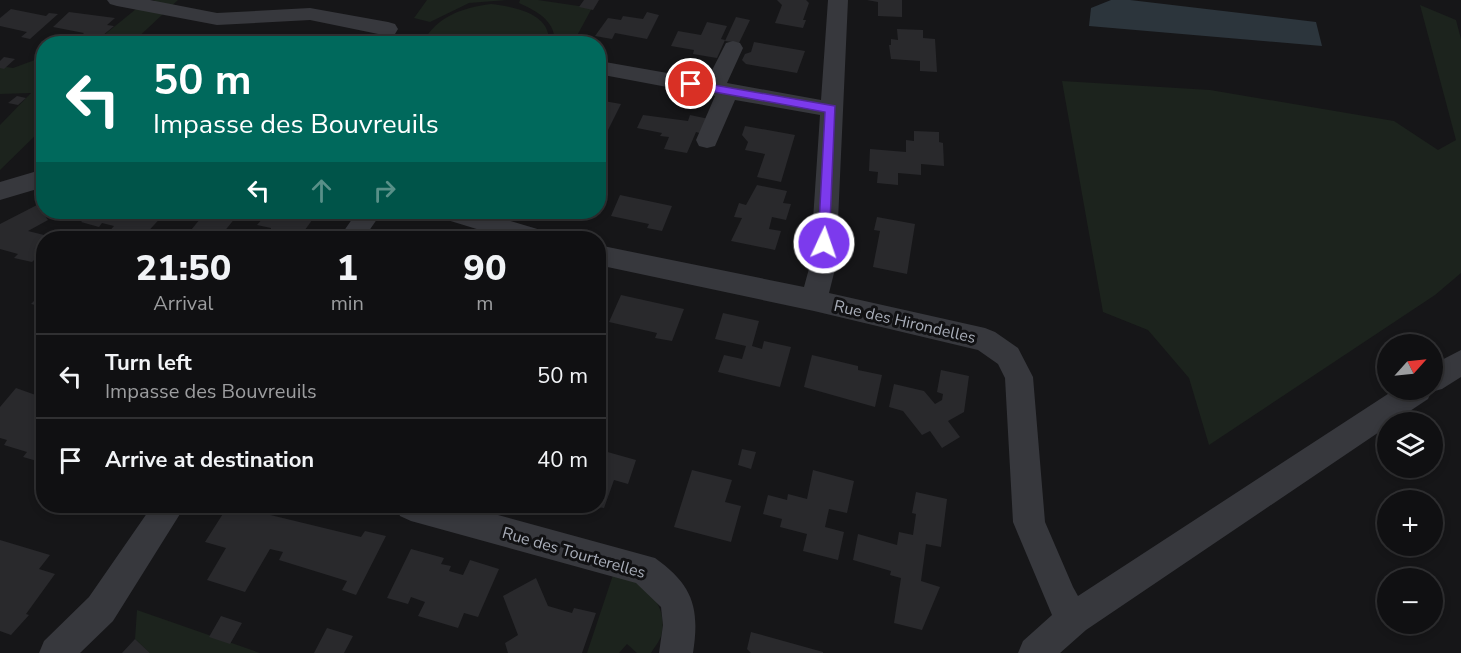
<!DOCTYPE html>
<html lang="en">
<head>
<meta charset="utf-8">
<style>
	body { margin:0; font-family:"Nunito Sans",sans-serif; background:#1e1e20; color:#f1f3f6; height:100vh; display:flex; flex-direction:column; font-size:22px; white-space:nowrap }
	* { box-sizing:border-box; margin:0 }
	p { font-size:20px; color:#9c9d9f }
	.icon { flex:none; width:33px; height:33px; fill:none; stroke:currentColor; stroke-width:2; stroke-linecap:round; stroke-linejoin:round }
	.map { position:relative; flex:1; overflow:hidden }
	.drawer { position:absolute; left:36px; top:231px; width:570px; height:282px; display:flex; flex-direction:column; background:#101012; border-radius:24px; box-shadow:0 3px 9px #0003,0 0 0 2px #303032 }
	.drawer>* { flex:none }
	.banner { position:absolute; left:36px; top:36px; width:570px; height:183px; border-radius:24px; box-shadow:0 3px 9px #0003,0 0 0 2px #303032; background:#00695c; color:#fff; overflow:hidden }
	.needle { width:39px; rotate:63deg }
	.buttons { position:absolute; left:1377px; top:334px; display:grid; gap:12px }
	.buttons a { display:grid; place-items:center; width:66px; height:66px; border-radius:50%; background:#101012; box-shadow:0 3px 9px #0003,0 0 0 2px #303032; font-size:30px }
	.pin { position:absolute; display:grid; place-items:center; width:51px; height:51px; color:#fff; margin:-26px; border:3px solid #fff; border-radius:50%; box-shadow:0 2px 6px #0007 }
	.me { position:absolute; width:66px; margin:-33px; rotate:3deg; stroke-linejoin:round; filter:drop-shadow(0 0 4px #0008) }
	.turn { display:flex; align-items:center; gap:21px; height:126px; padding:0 18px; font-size:27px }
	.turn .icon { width:78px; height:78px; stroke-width:2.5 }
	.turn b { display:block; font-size:42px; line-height:51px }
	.lanes { display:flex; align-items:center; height:57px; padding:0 18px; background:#0003; justify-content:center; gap:30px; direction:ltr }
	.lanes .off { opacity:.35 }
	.eta { display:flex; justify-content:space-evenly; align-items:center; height:102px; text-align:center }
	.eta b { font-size:36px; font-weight:800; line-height:42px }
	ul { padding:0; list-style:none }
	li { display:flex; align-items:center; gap:18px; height:84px; padding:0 18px; border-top:2px solid #303032 }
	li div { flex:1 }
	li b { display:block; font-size:22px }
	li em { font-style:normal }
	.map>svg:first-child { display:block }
</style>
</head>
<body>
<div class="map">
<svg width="1461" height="653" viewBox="0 0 1461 653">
	<rect width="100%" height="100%" fill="#161618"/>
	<path fill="#1c231d" d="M155,0H178L132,43L93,44L136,9L144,10Z
		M427,0H507L469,3L430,22L414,18Z
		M520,0H538L592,8L573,43H554C557,22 537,11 519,3Z
		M491,4C515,7 551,13 549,43H422C438,16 461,8 491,4Z
		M1420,5L1456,20L1461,39V273L1435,295L1209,445L1189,378L1148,330L1103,312L1062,81L1210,90L1394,121L1438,150L1456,140Z
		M43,57V128L0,170V125L31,93L0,94V66L13,68Z
		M614,572C642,581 670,603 661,636C659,642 654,648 651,653H637L627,644L619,653H587Z
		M137,610L260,653H150L135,639Z"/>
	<path fill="#2c353c" d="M1111,0H1130L1316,22L1322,46L1089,26L1091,8Z"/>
	<path fill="#29292c" d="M584,0H599L593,10L579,7Z
		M777,0H806L809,3L803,20H806L803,28L775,23L782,5Z
		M867,0H902V17L878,16V2Z
		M11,9L46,16L49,13L58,14L30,39L21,37L27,32L0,26V18Z
		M69,12L115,18L107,25L114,26L95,42L78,39L84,33L53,27Z
		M647,12L659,15L647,39L615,33L612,39L595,36L608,18L621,20L623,16L643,19Z
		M736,17L750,20L739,43L725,41Z
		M707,22L727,26L721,39L725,40L717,58L693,54L694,50L671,46L678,31L701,35Z
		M897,29L923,30V38L935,39L937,72L920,71V61L891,59L889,45H891V39L898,40Z
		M754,42L805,51L797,73L746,64L742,60L745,54L751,52Z
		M4,57L15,59L4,69L0,68V61Z
		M17,96L26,98L18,105L8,103Z
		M598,100L621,104L603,140L598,139Z
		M643,115L688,121L690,115L709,119L703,134L696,132L687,153L664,149L669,137L660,136L662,133L637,128Z
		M745,126L795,135L781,182L757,177L765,154L745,150L748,142L742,135Z
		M914,131L939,132V142L943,143L944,166L921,164V175L898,173V185L877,183L878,172L869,171L870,149L906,152V140L914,141Z
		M757,185L787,191L783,203L791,204L786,220L772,217L769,229L781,231L775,250L731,241L742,218L734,217L739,203L746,205Z
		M620,195L672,206L662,231L647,228L649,224L611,216Z
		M37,205L48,220L28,231L56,238H44V250L32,262L14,258L18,254L0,249V224Z
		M91,212H166L142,238L108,233L114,226L102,223L99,227L81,222Z
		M173,212H240L219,238H201L187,235L200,219Z
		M268,212H318L299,238H265L271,231V228L257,225Z
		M877,217L915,224L907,274L873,267L880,231L874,230Z
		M405,231L419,234L416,238H400Z
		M44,291V307L31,304Z
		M621,295L684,309L672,341L655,338L657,333L609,322Z
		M723,313L759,321L752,346L762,349L764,341L791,347L780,387L718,372L724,355L742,359L746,346L715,339Z
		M812,355L858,366V370L882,375L875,407L804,387Z
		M941,370L969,376L964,412L948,421L960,437L942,448L930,431L922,435L903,411L889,407L894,384L924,391L935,404L942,400L943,394L937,392Z
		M16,388L44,398V413L39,419L44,420V463L23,457L27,452L4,445L7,440L0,438V407Z
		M742,449L756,452L751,469L738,465Z
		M604,451L636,460L628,484L614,480L604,508L598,507V460Z
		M692,470L732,480L725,502L741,506L731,542L674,527Z
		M813,470L854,481L847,513L829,509L825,527L844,532L838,560L803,551L807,534L780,527L782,519L763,514L768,495L787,500L788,494L807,499Z
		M916,492L947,499L941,547L926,544L921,581L940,587L922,630L894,623L901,578L890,575L891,571L853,560L858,534L897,545L899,532L913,535L916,514L912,513Z
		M234,506L361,537L365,531L386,536L356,595L342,590L347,581L279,560L283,552L270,549L245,592L207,580L226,548L205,542L226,509Z
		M0,540L50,555L39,569L55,574L26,614L29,615L11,635L0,631Z
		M411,549L444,558L441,564L451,566L449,571L463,575L470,560L499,569L478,617L464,613L458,628L418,616L425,602L411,597L408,604L387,598Z
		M536,578L548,606L572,613L574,608L596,613L582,653H508L505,643L518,635L503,596Z
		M221,616L242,623L230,644L209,637Z
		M327,628L353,636L344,653H314Z
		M751,632L823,652V653H751L747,649Z
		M135,639L150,653H122Z"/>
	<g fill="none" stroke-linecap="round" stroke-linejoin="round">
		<path fill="#37383d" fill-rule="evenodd" d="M107,0H150L217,13L310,8L388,22L395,24L398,29L395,34L388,36L310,20L217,25L117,6L110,4Z
			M828,0H848L836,265L829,293L985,328L995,332L1018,348L1033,377L1045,522L1073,587L1078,596L1394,390H1432V365L1461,350V377L1442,389L1431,392L1428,399L1392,423H1388V426L1086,630L1060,653H1018L1023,641L1052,615L1013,522L1005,378L998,364L978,350L814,311L598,265V245L804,287L810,265L820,115L735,100L715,146L707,148L699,146L696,140L715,96L598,74V64L605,62L707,80L726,43L733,41L740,43L743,48L727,83L821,100Z
			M44,169V187L0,200V182Z
			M357,212H382L364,238H339Z
			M441,212H481L544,231L548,238H506L444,219Z
			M152,506H185L113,621L80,653H39L44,641L89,597Z
			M396,506H465L655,558C693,585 700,608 693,653H659L663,625L661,607L636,583L411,521L400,516Z"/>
	</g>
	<path fill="#7c3aed" stroke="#51269a" stroke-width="1.5" d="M691,81L835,106L829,246L824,248L818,243L825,112L687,87L685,84Z"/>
	<g text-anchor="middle" stroke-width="6" stroke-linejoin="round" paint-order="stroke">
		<g font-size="16" fill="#a8adb8" stroke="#111113">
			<text transform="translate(905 321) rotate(13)" y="6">Rue des Hirondelles</text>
			<text transform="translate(574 552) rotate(16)" y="6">Rue des Tourterelles</text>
		</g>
	</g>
</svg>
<div class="buttons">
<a><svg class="needle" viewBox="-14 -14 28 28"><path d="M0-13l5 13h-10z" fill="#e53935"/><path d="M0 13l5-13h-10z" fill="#9c9d9f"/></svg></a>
<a><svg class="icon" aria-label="layers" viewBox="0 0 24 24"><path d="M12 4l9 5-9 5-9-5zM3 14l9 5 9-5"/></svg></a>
<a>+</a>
<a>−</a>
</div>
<div class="pin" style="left:691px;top:84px;background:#d93025"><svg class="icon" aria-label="arrive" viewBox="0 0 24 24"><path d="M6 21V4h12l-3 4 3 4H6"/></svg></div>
<svg class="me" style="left:824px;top:243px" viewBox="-20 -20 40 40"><circle r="17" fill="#7c3aed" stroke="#fff" stroke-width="3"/><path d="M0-11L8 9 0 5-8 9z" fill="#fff"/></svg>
<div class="banner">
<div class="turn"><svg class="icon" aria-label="left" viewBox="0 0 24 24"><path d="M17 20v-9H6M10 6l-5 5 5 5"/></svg><div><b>50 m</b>Impasse des Bouvreuils</div></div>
<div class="lanes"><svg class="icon" aria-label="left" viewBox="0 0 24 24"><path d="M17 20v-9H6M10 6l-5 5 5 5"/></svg><svg class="icon off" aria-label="ahead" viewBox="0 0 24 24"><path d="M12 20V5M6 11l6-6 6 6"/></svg><svg class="icon off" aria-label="right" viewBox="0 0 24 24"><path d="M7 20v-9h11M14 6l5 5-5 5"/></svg></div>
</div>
<section class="drawer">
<div class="eta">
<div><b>21:50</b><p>Arrival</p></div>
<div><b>1</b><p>min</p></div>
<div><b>90</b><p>m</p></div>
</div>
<ul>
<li><svg class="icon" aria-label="left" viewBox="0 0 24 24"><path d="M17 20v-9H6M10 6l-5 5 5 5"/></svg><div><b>Turn left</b><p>Impasse des Bouvreuils</p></div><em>50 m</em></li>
<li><svg class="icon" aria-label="arrive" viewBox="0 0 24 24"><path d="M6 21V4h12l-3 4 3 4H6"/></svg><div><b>Arrive at destination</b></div><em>40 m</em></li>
</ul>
</section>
</div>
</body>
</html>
